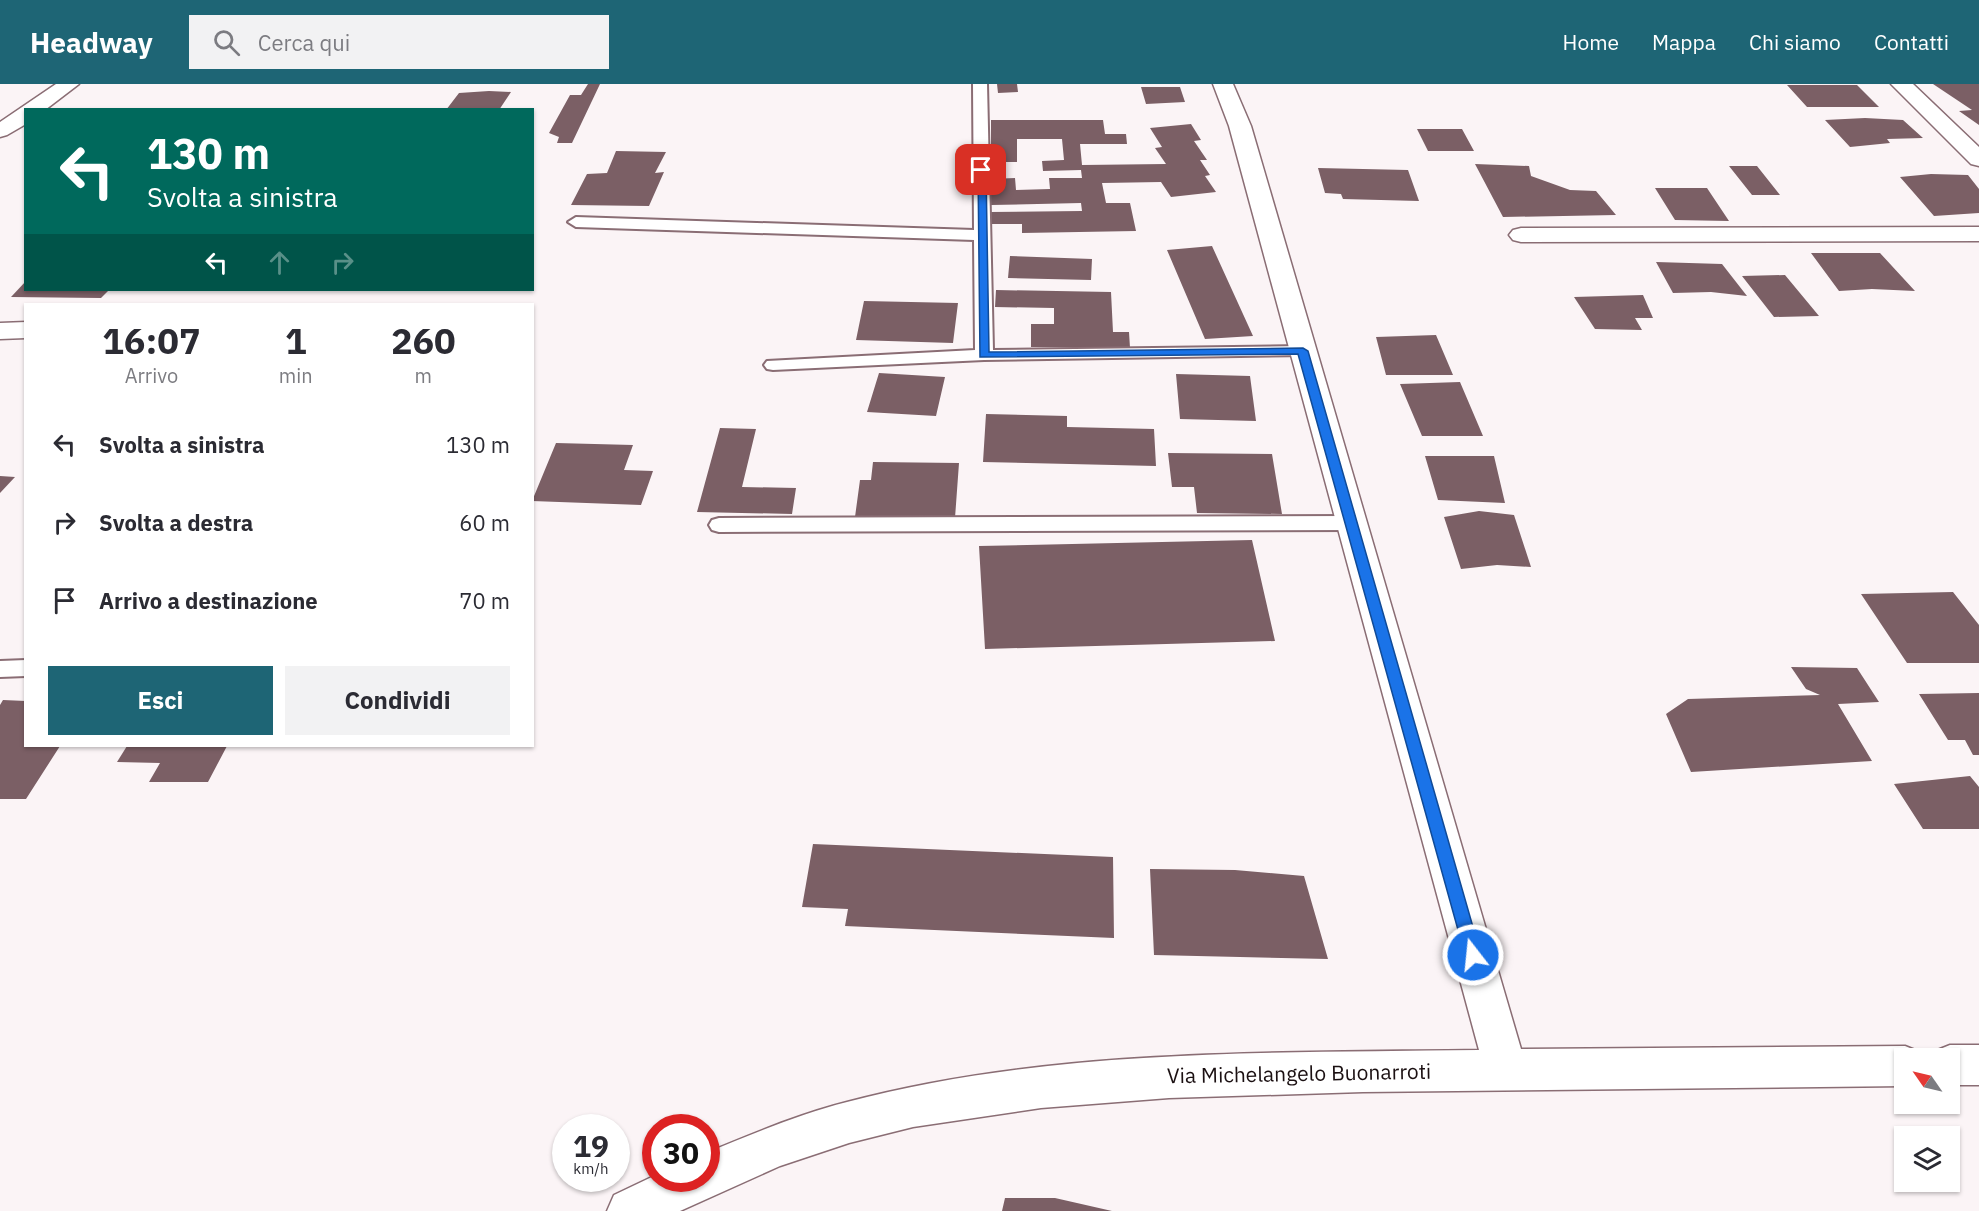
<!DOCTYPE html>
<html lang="it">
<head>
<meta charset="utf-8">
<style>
	body { margin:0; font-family:"IBM Plex Sans",sans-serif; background:#f2f2f3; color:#2b2b33; height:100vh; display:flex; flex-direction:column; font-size:22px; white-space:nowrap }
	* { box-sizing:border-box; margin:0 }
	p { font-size:20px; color:#7c7c81 }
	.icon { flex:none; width:33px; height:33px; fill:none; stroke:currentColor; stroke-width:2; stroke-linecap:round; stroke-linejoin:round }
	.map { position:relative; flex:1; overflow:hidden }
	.sheet { position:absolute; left:24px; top:219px; width:510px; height:444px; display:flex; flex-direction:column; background:#fff; border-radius:0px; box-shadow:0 2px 4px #0004 }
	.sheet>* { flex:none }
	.guide { position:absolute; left:24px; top:24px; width:510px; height:183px; border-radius:0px; box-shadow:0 2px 4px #0004; background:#00695c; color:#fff; overflow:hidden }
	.needle { width:39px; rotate:304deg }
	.controls { position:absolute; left:1894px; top:964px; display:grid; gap:12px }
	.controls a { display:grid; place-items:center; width:66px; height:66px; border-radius:0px; background:#fff; box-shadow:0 2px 4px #0004; font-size:30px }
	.speed { position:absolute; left:552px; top:1030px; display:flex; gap:12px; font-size:30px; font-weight:700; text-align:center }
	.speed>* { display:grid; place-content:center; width:78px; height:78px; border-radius:50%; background:#fff; box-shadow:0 2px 4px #0004; line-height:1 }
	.speed small { font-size:15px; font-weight:400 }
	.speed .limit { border:9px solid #d22; background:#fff; color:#111 }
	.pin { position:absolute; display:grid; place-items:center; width:51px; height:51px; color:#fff; margin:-26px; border-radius:12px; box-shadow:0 3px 9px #0006 }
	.me { position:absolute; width:66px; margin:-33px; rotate:344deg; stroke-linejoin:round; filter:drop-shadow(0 0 4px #0008) }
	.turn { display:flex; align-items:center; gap:21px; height:126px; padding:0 24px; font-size:27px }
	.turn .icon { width:78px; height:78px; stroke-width:2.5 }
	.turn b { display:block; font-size:42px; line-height:51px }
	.lanes { display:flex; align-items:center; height:57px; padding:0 24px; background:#0003; justify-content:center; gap:30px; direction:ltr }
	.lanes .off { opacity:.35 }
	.eta { display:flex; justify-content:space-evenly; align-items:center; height:102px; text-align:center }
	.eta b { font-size:36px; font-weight:700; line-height:42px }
	.action { display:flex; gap:12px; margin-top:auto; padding:12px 24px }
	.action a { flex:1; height:69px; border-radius:0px; background:#1e6575; color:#fff; font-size:24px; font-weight:700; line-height:69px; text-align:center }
	.action a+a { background:#f2f2f3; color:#2b2b33 }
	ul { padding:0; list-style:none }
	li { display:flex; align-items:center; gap:18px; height:78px; padding:0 24px }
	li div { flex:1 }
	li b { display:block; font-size:22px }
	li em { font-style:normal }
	header { display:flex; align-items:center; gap:36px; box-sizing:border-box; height:84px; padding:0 30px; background:#1e6575; color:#fff }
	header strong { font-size:28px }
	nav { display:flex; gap:33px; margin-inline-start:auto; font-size:21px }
	.search { width:420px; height:54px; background:#f2f2f3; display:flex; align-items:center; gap:15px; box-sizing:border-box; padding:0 21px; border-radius:0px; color:#7c7c81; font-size:22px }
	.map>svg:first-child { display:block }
</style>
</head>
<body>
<header>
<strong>Headway</strong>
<div class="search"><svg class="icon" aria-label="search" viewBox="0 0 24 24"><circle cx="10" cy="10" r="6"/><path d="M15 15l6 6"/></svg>Cerca qui</div>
<nav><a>Home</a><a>Mappa</a><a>Chi siamo</a><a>Contatti</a></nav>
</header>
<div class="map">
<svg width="1979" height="1127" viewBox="0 0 1979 1127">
	<rect width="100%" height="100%" fill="#fbf4f6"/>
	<path fill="#7b5f65" d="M588,0H600L572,59H557L559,53L549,49L570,11H581Z
		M997,0H1017L1018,8L998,9Z
		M1933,0H1979V41L1959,27L1972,26Z
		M1787,1H1857L1879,23H1807Z
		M1141,3H1180L1185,18L1146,20Z
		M489,7L511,8L499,26H446L459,9Z
		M1865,34L1903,36L1923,54L1887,55L1890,59L1850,63L1825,36Z
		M991,36H1103L1105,50H1126L1127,60H1080L1082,81L1166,80L1155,64L1162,63L1150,44L1191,40L1201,56L1194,57L1207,76H1200L1210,91L1205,92L1216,108L1171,113L1161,98L1102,99L1106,119H1130L1136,147L1022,149V140H990V128L1082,127L1081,119L991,121L990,95L1015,94L1016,106L1050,105L1049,94H1082L1081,86L1043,87L1042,77L1064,76L1062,55H1017V78H991Z
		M1417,45H1462L1474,67H1428Z
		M616,67L666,68L655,89L664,88L649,122L571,121L587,90L607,89Z
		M1475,80L1529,82L1531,92L1570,106L1596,107L1616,131L1503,133Z
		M1729,82H1757L1780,111H1752Z
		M1318,84L1408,86L1419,117L1343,115L1341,110L1325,109Z
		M1931,90L1968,91L1979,105V129L1934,132L1900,93Z
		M1655,104H1707L1729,137L1675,136Z
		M1212,162L1253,252L1205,255L1167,166Z
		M1811,169H1880L1915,207L1872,205L1839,207Z
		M1010,172L1092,175L1091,196L1008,194Z
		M1656,178L1722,180L1747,212L1711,208L1673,209Z
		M1785,191L1819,232L1774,233L1742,192Z
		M26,197V206H109L101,214L11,213Z
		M996,206L1111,208L1113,248H1129L1130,264L1031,263V240H1054V224L995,223Z
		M1643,211L1653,234H1635L1642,246L1595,245L1574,213Z
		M864,217L958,219L953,259L856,256Z
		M1436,251L1453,291H1386L1376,253Z
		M879,289L945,293L936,332L867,328Z
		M1176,290L1250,292L1256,337L1180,335Z
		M1460,298L1483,352H1422L1400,300Z
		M986,330L1067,332V343L1154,345L1156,382L983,378Z
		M720,344L756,345L742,403L796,404L792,430L697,428Z
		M556,359L633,361L624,386L653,387L641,421L532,417Z
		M1168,369L1272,370L1282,430L1197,429L1194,403H1172Z
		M1425,372H1494L1505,419L1438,416Z
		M873,378L959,379L955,434L855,433L860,396H871Z
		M0,392L15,393L0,409Z
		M1479,427L1514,431L1531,483L1497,481L1461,485L1444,433Z
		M1252,456L1275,557L985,565L979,462Z
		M1953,508L1979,541V579H1907L1861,510Z
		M1791,583L1857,584L1879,618L1838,620L1872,677L1691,688L1666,630L1688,615L1820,611L1806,605Z
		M1979,609V671H1973L1965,656H1948L1919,610Z
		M3,616L26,617V662H60L26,715H0V621Z
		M127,662H227L208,698H149L160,679L117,678Z
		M1970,692L1979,703V745H1923L1894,700Z
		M813,760L1113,773L1114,854L845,842L848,825L802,823Z
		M1150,785L1235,786L1304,792L1328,875L1154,871Z
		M1005,1114H1055L1112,1127H1002Z"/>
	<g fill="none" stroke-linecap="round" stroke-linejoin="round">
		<defs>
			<path id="lane" d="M973,0H987L993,266L1303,262L1309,263L1312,267L1309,271L984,276L773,286L767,285L764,281L767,277L975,266L974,156L576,143L568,138L576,133L974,146Z
				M1352,432L1359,434L1362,439L1359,444L1352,446L719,448L712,446L709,441L712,436L719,434Z
				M26,576V592L0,593V577Z"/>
			<path id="street" d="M56,0H79L45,26H26V40L7,51L0,53V38Z
				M1213,0H1233L1251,42L1521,965L1905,962L1920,968L1923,975H1905V1002L1363,1008L1169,1014L1041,1024L913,1043L849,1059L780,1082L680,1127H607L614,1111L656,1091V1095H706V1069C753,1050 799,1030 847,1018C1050,964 1270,969 1479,966L1229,42Z
				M1891,0H1913L1979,63V82L1971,80Z
				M1979,143V157L1521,158L1513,156L1509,151L1513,146L1521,144Z
				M26,238V254L0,255V239Z
				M1950,961H1979V1001H1950V975H1931L1935,967Z"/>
		</defs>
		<use href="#lane" stroke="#8a6d74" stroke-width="4"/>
		<use href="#street" stroke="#8a6d74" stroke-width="3"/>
		<use href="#lane" fill="#fff" fill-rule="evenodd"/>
		<use href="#street" fill="#fff" fill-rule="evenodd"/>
	</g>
	<path fill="#1a73e8" stroke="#114b97" stroke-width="1.5" d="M978,84L986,86L989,268L1303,264L1308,267L1481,871L1479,876L1473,878L1467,876L1465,871L1298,270L980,273Z"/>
	<g text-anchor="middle" stroke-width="6" stroke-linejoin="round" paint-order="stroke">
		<g font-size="21" fill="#1b1012" stroke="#fff">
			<text transform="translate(1299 990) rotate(-1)" y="7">Via Michelangelo Buonarroti</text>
		</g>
	</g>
</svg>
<div class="controls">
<a><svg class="needle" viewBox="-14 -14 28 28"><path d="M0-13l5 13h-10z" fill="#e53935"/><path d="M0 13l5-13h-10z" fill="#7c7c81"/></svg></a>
<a><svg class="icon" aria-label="layers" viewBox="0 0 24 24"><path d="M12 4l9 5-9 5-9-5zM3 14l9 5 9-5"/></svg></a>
</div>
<div class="speed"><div>19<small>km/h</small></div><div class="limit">30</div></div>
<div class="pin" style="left:981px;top:86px;background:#d93025"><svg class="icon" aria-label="arrive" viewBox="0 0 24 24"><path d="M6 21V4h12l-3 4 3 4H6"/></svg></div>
<svg class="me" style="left:1473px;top:871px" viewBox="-20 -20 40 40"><circle r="17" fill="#1a73e8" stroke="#fff" stroke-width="3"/><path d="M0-11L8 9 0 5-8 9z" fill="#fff"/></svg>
<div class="guide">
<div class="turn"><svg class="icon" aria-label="left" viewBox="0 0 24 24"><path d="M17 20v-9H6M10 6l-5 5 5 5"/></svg><div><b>130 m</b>Svolta a sinistra</div></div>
<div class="lanes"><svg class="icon" aria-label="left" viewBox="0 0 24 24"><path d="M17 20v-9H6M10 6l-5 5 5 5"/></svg><svg class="icon off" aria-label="ahead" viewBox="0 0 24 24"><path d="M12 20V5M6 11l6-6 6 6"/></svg><svg class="icon off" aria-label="right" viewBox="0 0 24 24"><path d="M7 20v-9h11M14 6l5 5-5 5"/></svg></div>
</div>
<section class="sheet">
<div class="eta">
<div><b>16:07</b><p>Arrivo</p></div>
<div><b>1</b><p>min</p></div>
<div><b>260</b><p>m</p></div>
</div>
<ul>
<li><svg class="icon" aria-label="left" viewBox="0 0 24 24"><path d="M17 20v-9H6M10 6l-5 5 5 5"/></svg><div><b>Svolta a sinistra</b></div><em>130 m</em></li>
<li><svg class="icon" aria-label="right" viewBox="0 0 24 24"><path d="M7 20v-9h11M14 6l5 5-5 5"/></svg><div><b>Svolta a destra</b></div><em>60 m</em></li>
<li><svg class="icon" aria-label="arrive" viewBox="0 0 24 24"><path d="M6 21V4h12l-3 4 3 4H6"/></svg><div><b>Arrivo a destinazione</b></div><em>70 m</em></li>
</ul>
<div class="action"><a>Esci</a><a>Condividi</a></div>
</section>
</div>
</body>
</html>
